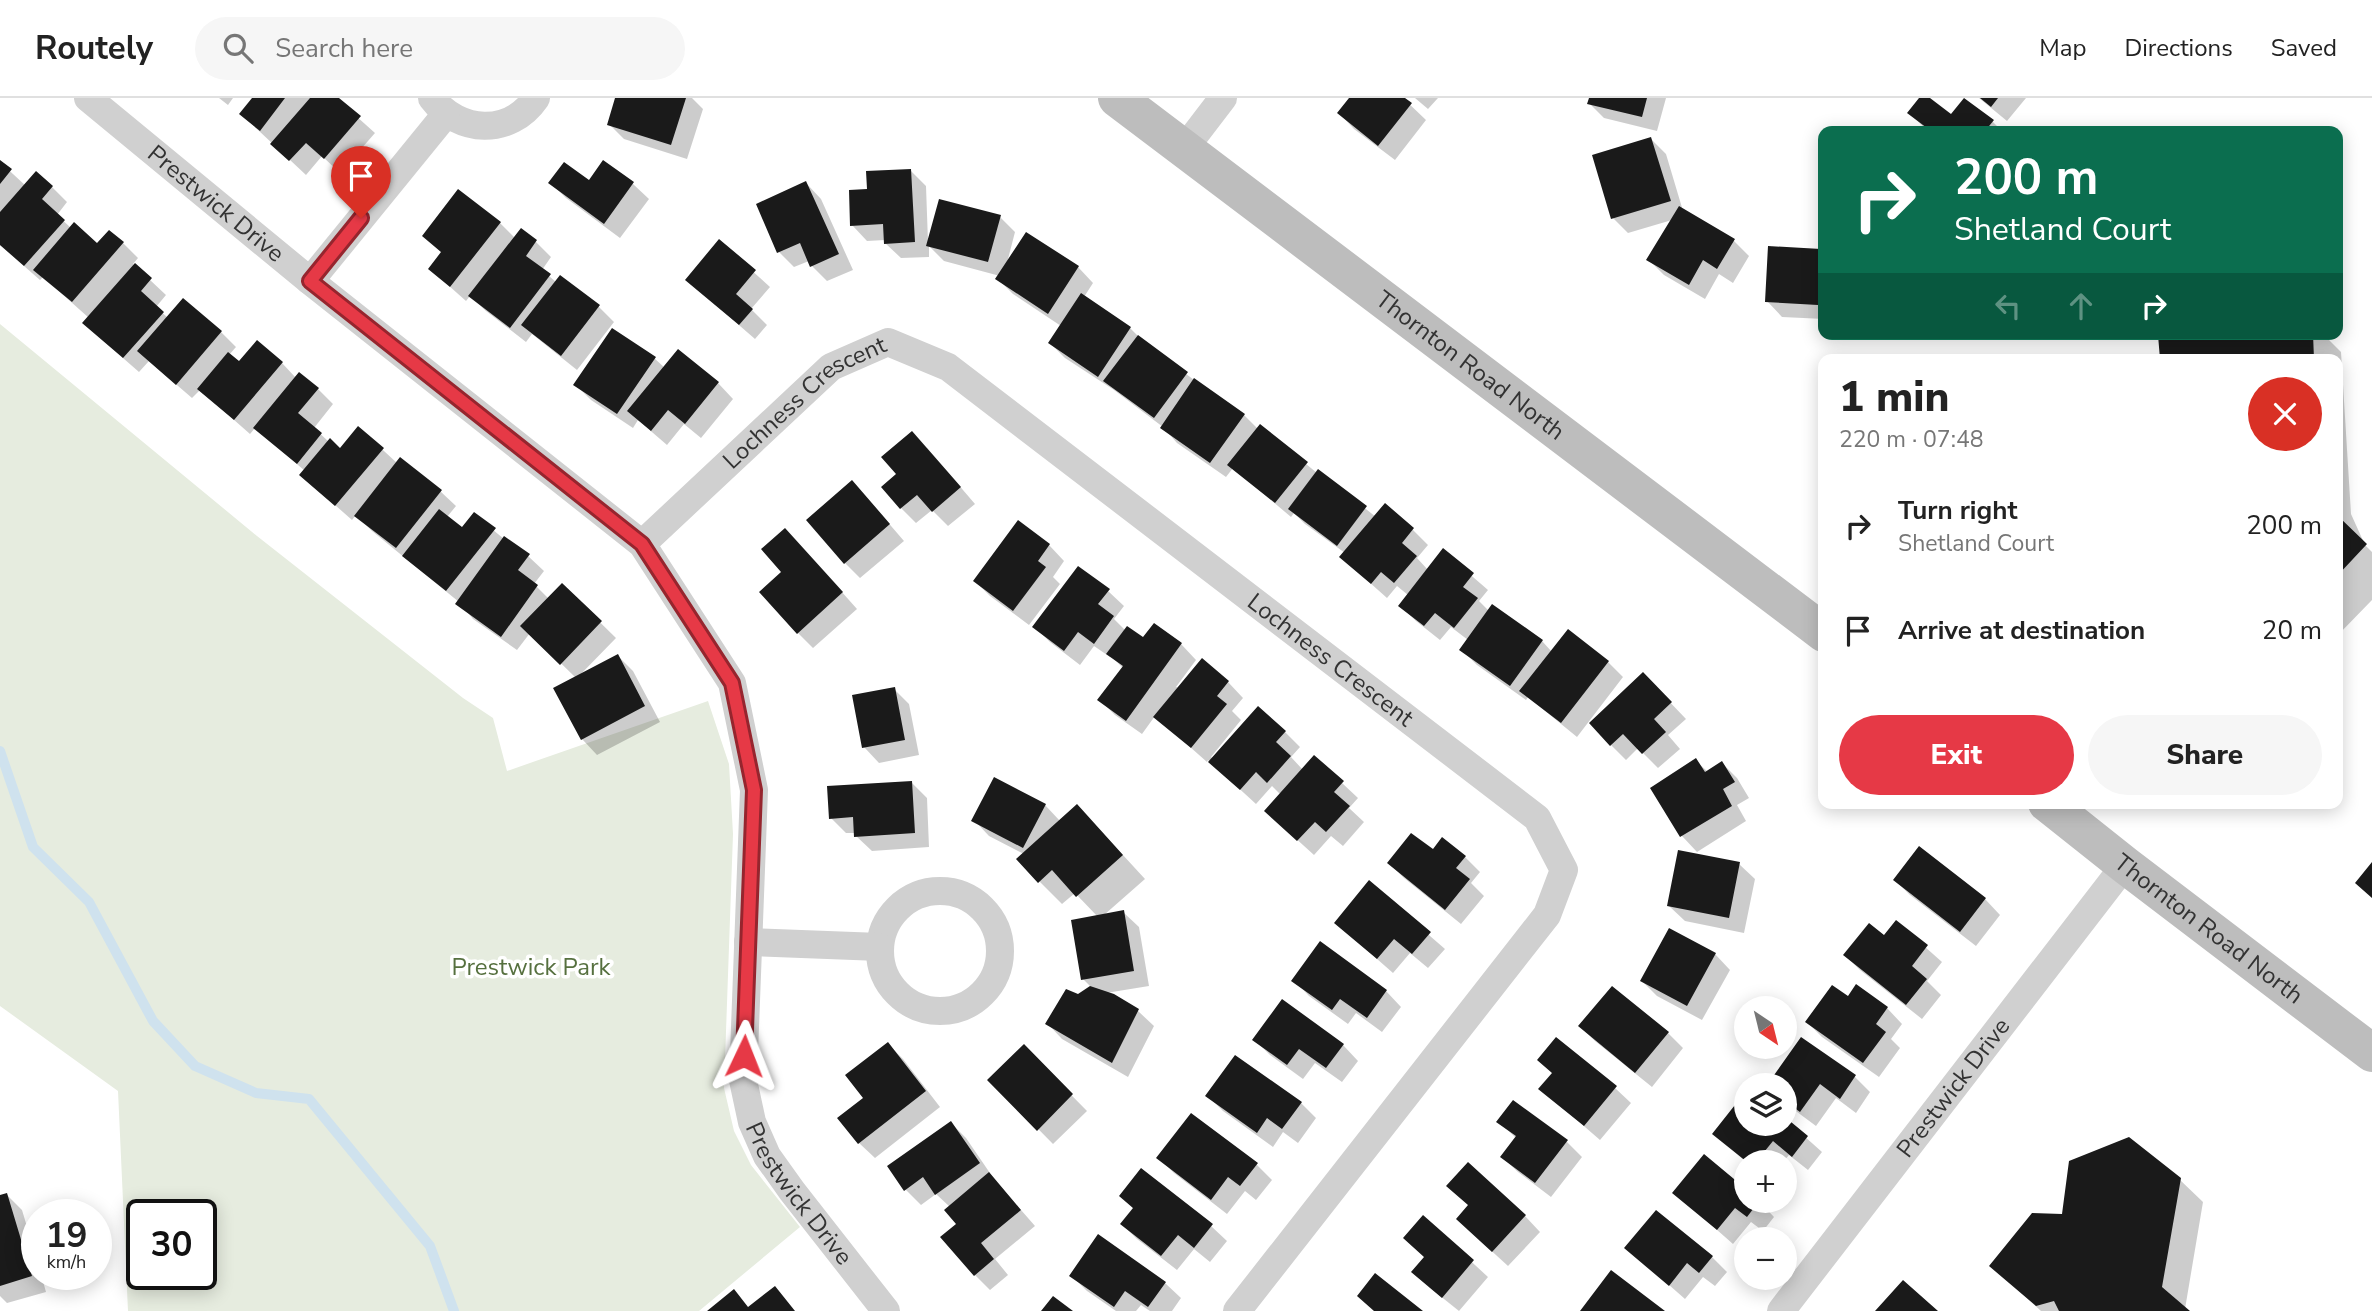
<!DOCTYPE html>
<html lang="en">
<head>
<meta charset="utf-8">
<style>
	body { margin:0; font-family:"Nunito Sans",sans-serif; background:#f6f6f6; color:#222; height:100vh; display:flex; flex-direction:column; font-size:26px; white-space:nowrap }
	* { box-sizing:border-box; margin:0 }
	p { font-size:23px; color:#767676 }
	.icon { flex:none; width:38px; height:38px; fill:none; stroke:currentColor; stroke-width:2; stroke-linecap:round; stroke-linejoin:round }
	.map { position:relative; flex:1; overflow:hidden }
	.panel { position:absolute; left:1818px; top:256px; width:525px; height:455px; display:flex; flex-direction:column; background:#fff; border-radius:14px; box-shadow:0 4px 18px #0003 }
	.panel>* { flex:none }
	.top-card { position:absolute; left:1818px; top:28px; width:525px; height:214px; border-radius:14px; box-shadow:0 4px 18px #0003; background:#0b6e4f; color:#fff; overflow:hidden }
	.needle { width:46px; rotate:145deg }
	.tools { position:absolute; left:1734px; top:898px; display:grid; gap:14px }
	.tools a { display:grid; place-items:center; width:63px; height:63px; border-radius:50%; background:#fff; box-shadow:0 4px 18px #0003; font-size:35px }
	.speed { position:absolute; left:21px; top:1101px; display:flex; gap:14px; font-size:35px; font-weight:700; text-align:center }
	.speed>* { display:grid; place-content:center; width:91px; height:91px; border-radius:50%; background:#fff; box-shadow:0 4px 18px #0003; line-height:1 }
	.speed small { font-size:18px; font-weight:400 }
	.speed .limit { border:4px solid #111; border-radius:10px; background:#fff; color:#111 }
	.pin { position:absolute; display:grid; place-items:center; width:60px; height:60px; color:#fff; margin:-72px -30px; border-radius:50% 50% 50% 0; rotate:-45deg; box-shadow:0 0 7px #0007 }
	.pin .icon { rotate:45deg }
	.me { position:absolute; width:77px; margin:-38px; rotate:2deg; stroke-linejoin:round; filter:drop-shadow(0 0 5px #0008) }
	.turn { display:flex; align-items:center; gap:24px; height:147px; padding:0 21px; font-size:32px }
	.turn .icon { width:91px; height:91px; stroke-width:2.5 }
	.turn b { display:block; font-size:49px; line-height:60px }
	.lanes { display:flex; align-items:center; height:66px; padding:0 21px; background:#0003; justify-content:center; gap:35px; direction:ltr }
	.lanes .off { opacity:.35 }
	.round { display:grid; place-items:center; flex:none; width:74px; height:74px; border-radius:37px; background:#f6f6f6 }
	.headline { display:flex; align-items:center; justify-content:space-between; height:119px; padding:0 21px }
	h1 { font-size:42px; font-weight:800; line-height:52px }
	.action { display:flex; gap:14px; margin-top:auto; padding:14px 21px }
	.action a { flex:1; height:80px; border-radius:42px; background:#e63946; color:#fff; font-size:28px; font-weight:800; line-height:80px; text-align:center }
	.action a+a { background:#f6f6f6; color:#222 }
	ul { padding:0; list-style:none }
	li { display:flex; align-items:center; gap:21px; height:105px; padding:0 21px }
	li div { flex:1 }
	li b { display:block; font-size:26px }
	li em { font-style:normal }
	header { display:flex; align-items:center; gap:42px; box-sizing:border-box; height:98px; padding:0 35px; background:#fff; border-bottom:2px solid #e0e0e0 }
	header strong { font-size:33px }
	nav { display:flex; gap:38px; margin-inline-start:auto; font-size:24px }
	.search { width:490px; height:63px; background:#f6f6f6; display:flex; align-items:center; gap:18px; box-sizing:border-box; padding:0 24px; border-radius:38px; color:#767676; font-size:26px }
	.map>svg:first-child { display:block }
</style>
</head>
<body>
<header>
<strong>Routely</strong>
<div class="search"><svg class="icon" aria-label="search" viewBox="0 0 24 24"><circle cx="10" cy="10" r="6"/><path d="M15 15l6 6"/></svg>Search here</div>
<nav><a>Map</a><a>Directions</a><a>Saved</a></nav>
</header>
<div class="map">
<svg width="2372" height="1213" viewBox="0 0 2372 1213">
	<rect width="100%" height="100%" fill="#fff"/>
	<path fill="#e6ecdf" fill-rule="evenodd" d="M0,226L257,438L463,600L493,620L507,673L708,603L729,666L733,736L724,990L734,1033L751,1067L800,1129L699,1213H128L118,993L0,908ZM142,1116H201V1176H142Z"/>
	<path fill="#0003" d="M219,0H233L228,7Z
		M254,0H336L375,35L340,75L322,58L306,77L241,16Z
		M617,0H692L703,11L687,61L624,41L609,26Z
		M1351,0H1403L1426,22L1395,62L1354,31L1339,15Z
		M1415,0H1438L1428,11Z
		M1590,0H1666L1657,33L1604,20L1589,5Z
		M1921,0H1927L1951,18L1992,23L2002,33H1928L1909,15Z
		M1979,0H2026L2007,23Z
		M1651,41L1666,56L1683,113L1734,143L1749,158L1733,185L1719,176L1705,201L1664,177L1649,162L1672,122L1628,135L1613,120Z
		M0,64L26,88L36,75L52,89L67,104L57,117L71,130L97,147L123,145L138,160L133,166L166,197L156,209L168,220L221,234L236,249L229,257L239,266L282,265L296,280L299,276L318,291L333,306L314,330L329,344L341,352L359,330L397,365L440,393L456,408L447,419L462,431L474,416L504,441L528,458L544,473L534,486L549,501L562,487L616,540L579,578L618,558L633,573L660,624L597,657L582,641L576,580L530,535L517,552L473,521L459,504L372,433L356,417L352,422L301,377L305,373L255,330L250,336L200,292L192,300L149,263L139,274L100,240L89,220L43,179L40,182L0,147Z
		M604,64L633,86L649,101L620,140L566,100L551,85L589,84Z
		M911,73L926,88L928,144L1000,119L1015,134L1007,165L1078,169L1093,185L1084,199L1130,230L1142,242L1194,282L1244,317L1258,331L1260,328L1317,375L1318,373L1376,419L1385,408L1413,432L1428,447L1417,460L1428,472L1443,453L1488,492L1479,503L1489,513L1542,543L1552,554L1608,564L1623,579L1577,639L1528,599L1526,602L1477,567L1462,552L1468,542L1451,529L1440,542L1416,523L1400,507L1408,497L1397,488L1387,500L1341,459L1345,455L1305,426L1294,415L1291,419L1233,370L1226,379L1177,345L1163,329L1114,292L1065,260L1050,245L1061,228L1013,196L998,181L1000,178L944,163L929,148V159L901,160L885,145V142L867,143L852,127L869,93Z
		M806,85L821,101L853,172L827,183L812,168L809,163L794,169L779,154Z
		M500,125L515,140L521,132L536,144L551,159L542,172L556,184L560,179L599,209L614,224L577,272L532,236L526,244L486,213L470,198L466,203L430,171L442,155L424,138Z
		M719,143L770,189L751,211L767,227L755,241L687,182Z
		M1821,153L1824,156V221L1782,219L1767,203Z
		M2182,236H2323L2341,254L2351,416L2365,447L2372,454V502L2338,537V261H2162L2160,239Z
		M654,260L665,270L718,285L733,301L701,340L684,326L667,347L638,322L633,330L591,302L575,286Z
		M927,350L975,406L948,428L932,412L916,425L901,410Z
		M867,400L904,443L860,480L845,465Z
		M1018,425L1049,447L1064,463L1053,479L1060,486L1029,527L990,498L975,483Z
		M800,447L857,511L813,550L798,535L783,474Z
		M1108,493L1124,508L1114,521L1126,533L1143,542L1181,546L1196,562L1176,589L1179,590L1228,584L1243,600L1232,613L1241,622L1211,659L1213,661L1285,634L1300,649L1291,659L1303,672L1342,685L1358,700L1349,710L1364,724L1343,748L1331,738L1314,757L1282,728L1281,697L1272,688L1256,706L1208,662L1207,664L1155,618L1142,636L1115,617L1100,602L1123,570L1111,558L1110,559L1094,548L1080,567L1050,544L1035,529Z
		M1643,576L1686,621L1668,637L1680,651L1658,670L1638,650L1626,662L1611,647Z
		M894,591L909,606L919,657L879,665L864,649Z
		M1696,663L1708,674L1722,665L1737,680L1749,700L1737,707L1746,723L1697,754L1682,738L1652,690Z
		M912,685L927,700L929,749L872,753L856,738V735H846L831,720Z
		M1045,707L1060,723L1099,731L1145,781L1104,817L1123,814L1139,829L1149,888L1106,895L1138,913L1154,928L1128,979L1062,941L1047,925L1091,889L1083,881L1098,819L1075,795L1062,806L1039,783L1024,756L989,738L974,722Z
		M1919,751L1985,801L2000,817L1976,848L1910,797L1895,782Z
		M1433,754L1465,759L1480,774L1471,785L1484,798L1461,826L1404,780L1389,765Z
		M1739,766L1755,781L1744,835L1685,823L1669,808Z
		M1369,785L1445,851L1428,870L1410,855L1393,875L1336,825Z
		M1897,824L1942,864L1927,883L1941,897L1922,921L1860,872L1845,857L1884,840Z
		M1321,846L1386,893L1401,909L1382,934L1356,915L1348,926L1309,898L1294,882Z
		M1715,856L1730,872L1702,922L1657,898L1642,883Z
		M1849,900L1887,910L1902,926L1891,941L1900,950L1879,979L1822,939L1807,924Z
		M1580,928L1668,935L1683,950L1652,989L1595,943Z
		M1802,941L1855,979L1870,994L1856,1015L1836,1000L1816,1028L1785,1005V987H1770Z
		M1255,942L1343,947L1358,963L1342,984L1315,965L1303,981L1270,957Z
		M888,946L903,961L940,1009L875,1060L859,1045L865,1000Z
		M1024,949L1087,1013L1053,1046L990,982Z
		M1540,990H1615L1631,1005L1600,1042Z
		M1746,996V1026H1785V1021L1822,1054L1808,1072L1789,1057L1783,1064H1746L1714,1035Z
		M1208,998L1301,1005L1316,1020L1298,1045L1283,1034L1273,1049L1223,1013Z
		M1192,1017L1257,1067L1272,1082L1256,1102L1245,1093L1227,1116L1174,1075L1159,1060Z
		M1499,1024L1567,1044L1582,1059L1551,1099L1518,1074L1502,1059L1516,1040Z
		M951,1025L966,1040L994,1081L1035,1128L995,1161L1008,1177L990,1192L975,1177L959,1126L950,1109L936,1096L921,1107L905,1091Z
		M1704,1059L1746,1093V1102H1758L1774,1119L1763,1133L1751,1124L1733,1146L1675,1095Z
		M2179,1081L2203,1104L2185,1211L2188,1213H2041L1992,1168L2064,1117Z
		M7,1097L22,1112L37,1162V1176H41L46,1194L7,1205L0,1198V1099Z
		M1121,1098L1211,1128L1227,1143L1210,1164L1194,1151L1177,1172L1137,1141L1122,1126L1134,1111Z
		M1470,1108L1525,1118L1540,1134L1508,1168L1473,1136Z
		M1423,1119L1488,1179L1459,1213L1429,1189Z
		M1627,1150L1712,1159L1727,1174L1715,1188L1703,1179L1685,1201Z
		M1072,1178L1165,1185L1181,1200L1172,1213H1150L1141,1207L1136,1213H1116L1087,1193Z"/>
	<g fill="none" stroke-linecap="round" stroke-linejoin="round">
		<path stroke="#cfe2ee" stroke-width="10" d="M0,653L33,749L89,804L153,923L195,968L256,995L309,1001L430,1148L454,1213"/>
	</g>
	<path fill="#1a1a1a" d="M252,0H285L260,33L239,16Z
		M310,0H339L361,18L324,61L306,45L289,63L270,46Z
		M615,0H686L671,47L607,27Z
		M1349,0H1405L1412,5L1378,48L1337,15Z
		M1589,0H1647L1642,19L1587,6Z
		M1919,0H1930L1951,16L1964,0L1994,22L1985,33H1931L1907,15Z
		M1980,0H1998L1991,9Z
		M1651,39L1671,103L1611,121L1592,57Z
		M0,62L12,71L0,86Z
		M603,62L634,84L604,126L548,85L564,64L589,82Z
		M911,71L915,144L884,146L883,126L850,128L849,92L867,91L866,73Z
		M36,73L53,88L42,101L65,122L24,168L0,147V114Z
		M806,83L839,156L810,169L800,145L777,155L756,106Z
		M458,91L501,124L450,189L428,171L441,154L422,138Z
		M939,101L1001,117L988,164L926,148Z
		M1679,108L1735,141L1717,171L1703,162L1689,187L1646,162Z
		M74,124L97,145L109,132L124,144L72,204L33,172Z
		M521,130L537,142L526,158L551,176L510,230L468,198Z
		M1026,134L1079,168L1048,216L995,181Z
		M719,141L756,172L736,196L753,211L739,227L685,182Z
		M1768,148L1821,151L1818,207L1765,204Z
		M135,165L152,180L141,193L164,214L123,260L82,225Z
		M560,177L600,207L561,258L521,227Z
		M1081,195L1131,229L1098,279L1048,245Z
		M183,200L222,233L176,287L137,253Z
		M612,230L656,259L617,316L573,287Z
		M2313,236L2314,261H2160L2158,237Z
		M1138,237L1188,274L1154,320L1103,283Z
		M257,242L283,264L234,322L197,291L228,254L239,263Z
		M678,251L719,284L685,326L668,312L651,333L627,313Z
		M299,274L319,290L298,315L322,335L297,366L253,330Z
		M1194,280L1245,316L1210,365L1160,330Z
		M1260,326L1308,364L1275,405L1227,367Z
		M358,328L384,350L335,408L299,377L330,340L340,350Z
		M912,333L961,389L932,414L917,397L900,411L881,389L896,376L881,359Z
		M400,359L442,392L396,450L354,418Z
		M1318,371L1367,408L1337,448L1288,411Z
		M852,382L890,426L844,466L806,422Z
		M1385,405L1414,430L1402,445L1417,458L1394,485L1381,474L1371,486L1339,459Z
		M439,411L462,429L474,414L496,430L446,493L402,458Z
		M2338,418L2367,446L2338,477Z
		M1018,422L1050,446L1038,463L1046,469L1013,513L973,483Z
		M785,430L843,494L797,536L759,494L781,474L761,451Z
		M504,438L530,456L518,472L538,487L501,539L455,506Z
		M1443,450L1474,475L1463,489L1478,500L1454,530L1435,515L1424,528L1398,508Z
		M1078,468L1110,491L1098,506L1114,518L1094,546L1078,534L1064,553L1032,529Z
		M562,485L602,523L560,567L520,528Z
		M1492,506L1543,542L1510,588L1459,552Z
		M1154,525L1182,545L1126,623L1097,602L1123,568L1106,556L1127,528L1143,539Z
		M1568,531L1609,563L1561,625L1519,593Z
		M618,556L645,608L581,642L553,590Z
		M1202,560L1229,583L1217,598L1227,606L1191,650L1153,619Z
		M1643,574L1672,604L1654,621L1666,634L1642,656L1623,636L1610,648L1589,625Z
		M895,589L905,642L862,650L852,597Z
		M1258,608L1286,633L1276,644L1291,658L1267,685L1256,674L1240,692L1208,664Z
		M1314,657L1344,683L1334,694L1350,708L1326,734L1315,724L1297,743L1264,713Z
		M1696,660L1705,674L1722,663L1735,684L1723,691L1732,708L1680,739L1650,690Z
		M994,679L1046,706L1023,750L971,723Z
		M912,683L915,735L854,739L853,719L829,721L827,688Z
		M1077,706L1123,757L1076,799L1052,772L1038,785L1016,761Z
		M1411,735L1433,751L1442,739L1466,758L1456,770L1470,781L1445,812L1387,765Z
		M1919,748L1986,800L1960,834L1893,782Z
		M1678,752L1740,764L1729,820L1667,808Z
		M2372,764V800L2355,785Z
		M1369,782L1431,834L1412,856L1394,841L1377,861L1334,825Z
		M1124,812L1134,873L1081,882L1071,822Z
		M1896,822L1928,847L1912,868L1927,881L1906,907L1843,857L1869,825L1884,837Z
		M1669,830L1716,855L1687,908L1640,883Z
		M1320,843L1387,892L1367,920L1340,901L1332,912L1291,883Z
		M1856,886L1888,909L1876,926L1886,934L1863,965L1805,924L1832,887L1848,898Z
		M1090,888L1114,896L1139,911L1112,965L1045,926L1066,891L1078,896Z
		M1612,888L1669,934L1635,975L1578,928Z
		M1282,901L1344,946L1326,970L1299,951L1287,967L1252,942Z
		M1556,939L1617,988L1584,1028L1538,991L1552,975L1537,962Z
		M1801,939L1856,977L1840,1001L1820,986L1800,1014L1785,1003V987H1767Z
		M888,944L926,993L858,1046L837,1020L863,1000L845,977Z
		M1024,946L1073,996L1037,1033L987,982Z
		M1235,957L1302,1004L1282,1031L1267,1020L1257,1035L1205,998Z
		M1746,993V1026H1785V1019L1808,1038L1792,1059L1773,1043L1756,1064H1747L1712,1036Z
		M1513,1002L1568,1042L1535,1085L1500,1059L1516,1038L1496,1024Z
		M1191,1015L1258,1065L1240,1088L1228,1079L1211,1102L1156,1060Z
		M951,1023L980,1065L935,1097L923,1079L904,1093L887,1068Z
		M2129,1039L2181,1080L2162,1189L2190,1213H2059L2054,1203L2036,1208L1989,1168L2032,1115L2062,1116L2069,1063Z
		M1704,1056L1746,1091V1102H1760L1747,1119L1735,1110L1717,1132L1672,1095Z
		M1468,1064L1526,1117L1492,1154L1456,1121L1468,1107L1446,1088Z
		M1141,1070L1213,1126L1194,1150L1178,1137L1161,1158L1120,1126L1133,1110L1119,1098Z
		M989,1074L1021,1112L981,1145L994,1161L974,1178L940,1139L956,1126L944,1112Z
		M7,1095L32,1178L0,1188V1097Z
		M1656,1112L1713,1158L1699,1175L1687,1165L1669,1188L1624,1150Z
		M1423,1117L1474,1162L1442,1200L1411,1174L1424,1159L1403,1140Z
		M1098,1136L1166,1184L1148,1209L1125,1193L1114,1209L1069,1178Z
		M1611,1172L1665,1213H1580Z
		M1375,1175L1423,1213H1374L1357,1198Z
		M1903,1182L1938,1213H1875Z
		M775,1188L795,1213H707L734,1191L748,1209Z
		M1053,1198L1073,1213H1041Z"/>
	<g fill="none" stroke-linecap="round" stroke-linejoin="round">
		<g stroke="#d0d0d0" stroke-width="28">
			<path id="s1" d="M88,0L310,183L642,446L732,585L754,692L743,982L752,1024L767,1058L792,1093L886,1213"/>
			<path d="M432,0C459,36 510,38 536,0"/>
			<path d="M1184,51L1223,0"/>
			<path d="M310,183L446,16"/>
			<path id="s2" d="M642,446L831,269L888,244L948,269L1537,720L1564,772L1547,817L1237,1213"/>
			<circle cx="940" cy="853" r="60"/>
			<path d="M748,844L880,849"/>
			<path id="s3" d="M1781,1213L2125,767"/>
		</g>
		<g stroke="#bdbdbd" stroke-width="38">
			<path id="s4" d="M1117,0L1824,535"/>
			<path id="s5" d="M2047,705L2125,767L2372,955"/>
		</g>
	</g>
	<g fill="none" stroke-linecap="round" stroke-linejoin="round">
		<defs>
			<path id="route" d="M361,120L310,183L642,446L732,585L754,692L744,958"/>
		</defs>
		<use href="#route" stroke="#96252e" stroke-width="18"/>
		<use href="#route" stroke="#e63946" stroke-width="12"/>
	</g>
	<g text-anchor="middle" stroke-width="7" stroke-linejoin="round" paint-order="stroke">
		<g font-size="24" fill="#333" stroke="#fff">
			<text dy="8" stroke="none"><textPath href="#s1" startOffset="166">Prestwick Drive</textPath></text>
			<text dy="8" stroke="none"><textPath href="#s4" startOffset="443">Thornton Road North</textPath></text>
			<text dy="8" stroke="none"><textPath href="#s2" startOffset="217">Lochness Crescent</textPath></text>
			<text dy="8" stroke="none"><textPath href="#s2" startOffset="868">Lochness Crescent</textPath></text>
			<text dy="8" stroke="none"><textPath href="#s5" startOffset="205">Thornton Road North</textPath></text>
			<text dy="8" stroke="none"><textPath href="#s3" startOffset="282">Prestwick Drive</textPath></text>
			<text dy="8" stroke="none"><textPath href="#s1" startOffset="1405">Prestwick Drive</textPath></text>
		</g>
		<g font-size="24" fill="#56703f" stroke="#fff">
			<text x="531" y="877">Prestwick Park</text>
		</g>
	</g>
</svg>
<div class="tools">
<a><svg class="needle" viewBox="-14 -14 28 28"><path d="M0-13l5 13h-10z" fill="#e53935"/><path d="M0 13l5-13h-10z" fill="#767676"/></svg></a>
<a><svg class="icon" aria-label="layers" viewBox="0 0 24 24"><path d="M12 4l9 5-9 5-9-5zM3 14l9 5 9-5"/></svg></a>
<a>+</a>
<a>−</a>
</div>
<div class="speed"><div>19<small>km/h</small></div><div class="limit">30</div></div>
<div class="pin" style="left:361px;top:120px;background:#d93025"><svg class="icon" aria-label="arrive" viewBox="0 0 24 24"><path d="M6 21V4h12l-3 4 3 4H6"/></svg></div>
<svg class="me" style="left:744px;top:958px" viewBox="-20 -20 40 40"><path d="M0-17L14 15 0 8-14 15z" fill="#e63946" stroke="#fff" stroke-width="4"/></svg>
<div class="top-card">
<div class="turn"><svg class="icon" aria-label="right" viewBox="0 0 24 24"><path d="M7 20v-9h11M14 6l5 5-5 5"/></svg><div><b>200 m</b>Shetland Court</div></div>
<div class="lanes"><svg class="icon off" aria-label="left" viewBox="0 0 24 24"><path d="M17 20v-9H6M10 6l-5 5 5 5"/></svg><svg class="icon off" aria-label="ahead" viewBox="0 0 24 24"><path d="M12 20V5M6 11l6-6 6 6"/></svg><svg class="icon" aria-label="right" viewBox="0 0 24 24"><path d="M7 20v-9h11M14 6l5 5-5 5"/></svg></div>
</div>
<section class="panel">
<div class="headline"><div><h1>1 min</h1><p>220 m · 07:48</p></div><a class="round" style="background:#d93025;color:#fff"><svg class="icon" aria-label="close" viewBox="0 0 24 24"><path d="M6 6l12 12M18 6L6 18"/></svg></a></div>
<ul>
<li><svg class="icon" aria-label="right" viewBox="0 0 24 24"><path d="M7 20v-9h11M14 6l5 5-5 5"/></svg><div><b>Turn right</b><p>Shetland Court</p></div><em>200 m</em></li>
<li><svg class="icon" aria-label="arrive" viewBox="0 0 24 24"><path d="M6 21V4h12l-3 4 3 4H6"/></svg><div><b>Arrive at destination</b></div><em>20 m</em></li>
</ul>
<div class="action"><a>Exit</a><a>Share</a></div>
</section>
</div>
</body>
</html>
